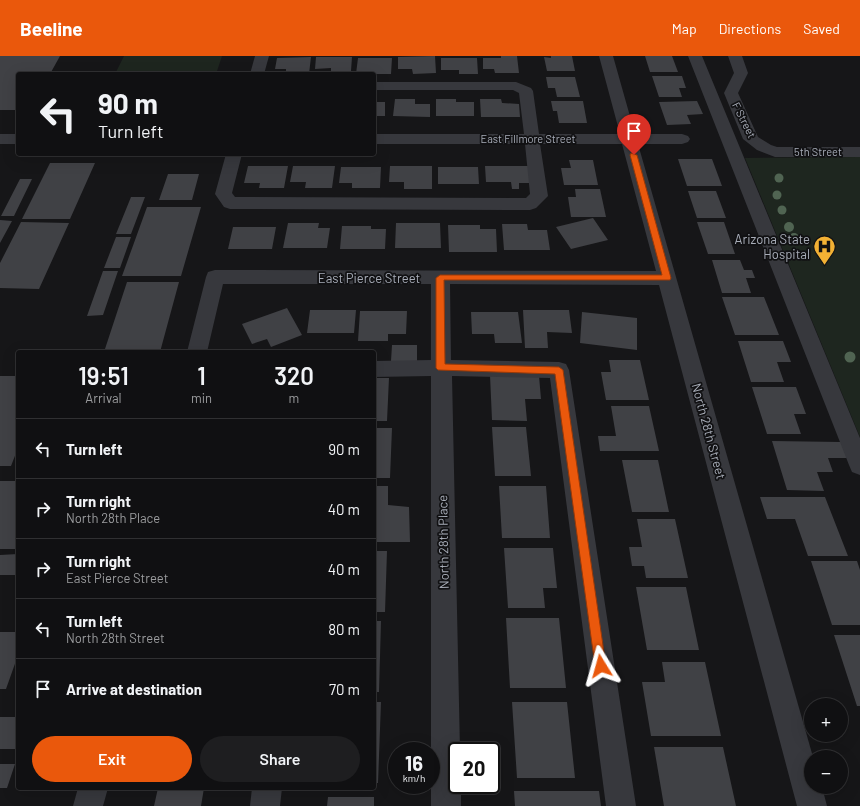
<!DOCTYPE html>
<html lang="en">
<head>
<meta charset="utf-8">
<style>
	body { margin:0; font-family:Barlow,sans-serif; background:#1e1e20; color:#f1f3f6; height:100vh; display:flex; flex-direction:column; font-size:15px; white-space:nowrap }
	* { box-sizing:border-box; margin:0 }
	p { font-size:13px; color:#9c9d9f }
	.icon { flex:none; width:22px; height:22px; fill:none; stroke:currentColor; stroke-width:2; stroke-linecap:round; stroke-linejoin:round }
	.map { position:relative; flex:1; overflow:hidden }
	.details { position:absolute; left:16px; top:294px; width:360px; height:440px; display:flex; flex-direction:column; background:#101012; border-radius:4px; box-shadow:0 4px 16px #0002,0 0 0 1px #303032 }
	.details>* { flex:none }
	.top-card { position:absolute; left:16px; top:16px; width:360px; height:84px; border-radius:4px; box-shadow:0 4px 16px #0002,0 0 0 1px #303032; background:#101012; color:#f1f3f6; overflow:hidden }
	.tools { position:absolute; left:804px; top:642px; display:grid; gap:8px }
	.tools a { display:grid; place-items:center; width:44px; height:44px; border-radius:50%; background:#101012; box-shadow:0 4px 16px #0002,0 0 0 1px #303032; font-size:20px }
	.speed { position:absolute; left:388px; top:686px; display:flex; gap:8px; font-size:20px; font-weight:700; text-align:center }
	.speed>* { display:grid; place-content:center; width:52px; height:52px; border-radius:50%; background:#101012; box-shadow:0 4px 16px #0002,0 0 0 1px #303032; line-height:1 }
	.speed small { font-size:10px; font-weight:400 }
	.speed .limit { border:2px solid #111; border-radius:6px; background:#fff; color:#111 }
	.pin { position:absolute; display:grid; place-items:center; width:34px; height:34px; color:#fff; margin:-41px -17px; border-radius:50% 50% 50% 0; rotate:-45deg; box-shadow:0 0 4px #0007 }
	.pin .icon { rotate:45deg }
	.me { position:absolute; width:44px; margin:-22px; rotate:352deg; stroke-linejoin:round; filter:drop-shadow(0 0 3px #0008) }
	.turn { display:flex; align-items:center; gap:14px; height:84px; padding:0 16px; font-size:18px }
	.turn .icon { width:52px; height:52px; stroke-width:2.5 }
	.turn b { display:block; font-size:28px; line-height:34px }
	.eta { display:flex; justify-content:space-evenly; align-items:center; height:68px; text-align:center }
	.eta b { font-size:24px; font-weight:600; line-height:28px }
	.primary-button { display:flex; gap:8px; margin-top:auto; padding:8px 16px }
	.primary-button a { flex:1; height:46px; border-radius:24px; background:#ea580c; color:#fff; font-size:16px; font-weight:600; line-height:46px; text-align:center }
	.primary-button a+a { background:#1e1e20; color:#f1f3f6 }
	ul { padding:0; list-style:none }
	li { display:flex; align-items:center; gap:12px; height:60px; padding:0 16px; border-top:1px solid #303032 }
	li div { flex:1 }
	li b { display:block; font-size:15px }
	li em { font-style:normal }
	header { display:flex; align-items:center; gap:24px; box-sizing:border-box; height:56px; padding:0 20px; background:#ea580c; color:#fff }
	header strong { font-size:19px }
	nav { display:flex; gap:22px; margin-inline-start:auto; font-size:14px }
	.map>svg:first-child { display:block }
</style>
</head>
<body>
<header>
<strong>Beeline</strong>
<nav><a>Map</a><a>Directions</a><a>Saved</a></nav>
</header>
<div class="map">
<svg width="860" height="750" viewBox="0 0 860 750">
	<rect width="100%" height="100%" fill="#161618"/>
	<path fill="#1e261f" d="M124,0H222L216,18H115Z
		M860,101V381L745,102Z"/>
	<path fill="#404145" d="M0,0H60L50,18H18V54H0Z
		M435,0L436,17L413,18L412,13H398V1Z
		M501,0H517L519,17H495L494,13H483V2H501Z
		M551,0H572L575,15H547L544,1L551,2Z
		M645,0H672L678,16H650Z
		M311,1L309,18H286V13H275L277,2Z
		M316,1H352L351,15H331V12L315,13Z
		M358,2H392L391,18H356Z
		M441,2H477L478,18H459V14H441Z
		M652,20H682L686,32H679L682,41H659Z
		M546,21H575L580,41H557L555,32H548Z
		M395,43H415V48H430V61L393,60Z
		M436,43H456V46H474V60H436Z
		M480,43H501L502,47L519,48L520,61H481Z
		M551,45H583L587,67H559L557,55H553Z
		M697,45L703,58L687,59L691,68L667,69L659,46Z
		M374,46H385V60H374Z
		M678,103H712L722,130H687Z
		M569,104H593L598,129H564L561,112H571Z
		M50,107H95L70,163H22Z
		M248,110H288L284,132H259L260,127H244Z
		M293,110H335L332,132H305L306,126H290Z
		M390,110H432V133H404V126H389Z
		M485,110H528L530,127H519V133H512L511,126H486Z
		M341,111H381L380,132H352V127H339Z
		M438,111H478L479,128H438Z
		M168,118H199L192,144H159Z
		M20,123H32L14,160H1Z
		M575,133H600L606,161H571L568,141H576Z
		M688,135H716L726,162H697Z
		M131,141H145L131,178H116Z
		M147,151H201L181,220H122Z
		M593,162L608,184L571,193L556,171Z
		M0,164L12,165L0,187Z
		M21,166L69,167L39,233L0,232V207Z
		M697,166H724L735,198H708Z
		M288,167H319L318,172H330L327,192H283Z
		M396,167H440L441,192H395Z
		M502,168H527L528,174H547L550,194H504Z
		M448,169H480V173H496L497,196H449Z
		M342,170H371V173H386L385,193H340Z
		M233,171H276L272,193H228Z
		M116,181H131L120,212H104Z
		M712,204H740L744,214H752L755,222H746L751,237H722Z
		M103,215H118L103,259L87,260Z
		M127,226H179L160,296H104Z
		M722,241H764L779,279H735Z
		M287,252L302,279L271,291L267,283L252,288L242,268Z
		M310,254H356L354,277H307Z
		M523,254H569L572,277L547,276L548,292H525Z
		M360,255H407L406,278H388V285H358Z
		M471,256H518L522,287H495L494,278H472Z
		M582,256L637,262V294L580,287Z
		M738,285H783L791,306H777L784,326H751Z
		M392,289H417V305H391Z
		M609,304H640L649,344H606L601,316H611Z
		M490,319L539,320L541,343H525L527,365L492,364Z
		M0,320H18V392L11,410H0Z
		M374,322H389L387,365H374Z
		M752,331H796L806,358H794L801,378H767Z
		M611,350H649L659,395H600L598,380H616Z
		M492,371H526L531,420H495Z
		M374,372H392L390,422H374Z
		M772,385L841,386L847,402H828L833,416H817L824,435L787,434Z
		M622,404H658L669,456H632Z
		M0,425H18V493H0Z
		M374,430H388V449L409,451L410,486H374Z
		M499,430H546L550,482H502Z
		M760,441H825L848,500H808L795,463H767Z
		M637,463H675L688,522H646L644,510H632L629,491H642Z
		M504,492H553L557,532H543L545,552H508Z
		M374,495H387L385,556H374Z
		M18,498V519H0V499Z
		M811,505H857L860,514V569H832Z
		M636,531H686L699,594H647Z
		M506,562H559L566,632H510Z
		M374,565H381L379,636H374Z
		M0,576H18V602H17L6,633H0Z
		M834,579H860V650H857Z
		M662,606H705L721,680H651L642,626H665Z
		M374,646H381L378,727H374Z
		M512,646H567L575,722H517Z
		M0,661H18V693H0Z
		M654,691H723L736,750H664Z
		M0,708H15L7,732H0Z
		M158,732H204L201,750H154Z
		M514,735H599L601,750H515Z
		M328,741H374V750H327Z"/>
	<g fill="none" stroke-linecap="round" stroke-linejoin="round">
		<path fill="#37383d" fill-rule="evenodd" d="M255,0H269L264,18H250Z
			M599,0H613L635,78H682L688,80L690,83L688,86L682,88H638L813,701H811V731H822L827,750H797L659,229L450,228L451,304L559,306L566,308L569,314L636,750H606L550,322L452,320L460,695H457V729H461V750H431V320L374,321V305L431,304V228H223L207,296H187L206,221L208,216L215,214L656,215L622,88H540L548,140L536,152L530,154L230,153L224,151L215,138L226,98H242L232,137L235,141L526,142L530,138L525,88H374V78H524L519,37L513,34H374V26H516L531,32L533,35L539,78H620Z
			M688,0H702L860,382V419L852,416L849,409Z
			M728,0H742L748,17L738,37L758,81L771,89L777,91H860V101H775L757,94L743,83L724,37L734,17Z
			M0,78H18V88H0Z
			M78,732H108L103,750H73Z
			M252,732H282L280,750H250Z"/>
	</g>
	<g fill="#506452">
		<circle cx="779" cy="122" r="4.5"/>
		<circle cx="777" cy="139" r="4.5"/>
		<circle cx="782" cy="154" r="4.5"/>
		<circle cx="789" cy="171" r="5"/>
		<circle cx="794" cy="182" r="5"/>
		<circle cx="850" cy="301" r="5.5"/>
	</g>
	<path fill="#ea580c" stroke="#983908" d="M631,97L637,99L671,222L670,224H444L445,308L559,311L563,314L606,610L605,614L601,616L597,614L595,610L555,318L438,314L436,312V222L440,219H662L630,99Z"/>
	<defs>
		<symbol id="hospital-pin" viewBox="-11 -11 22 30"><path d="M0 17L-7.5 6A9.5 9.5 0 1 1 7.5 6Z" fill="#f2b134" stroke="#111113"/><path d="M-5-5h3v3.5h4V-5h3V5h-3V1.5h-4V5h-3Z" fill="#111"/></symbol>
	</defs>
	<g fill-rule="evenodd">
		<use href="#hospital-pin" x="812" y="178" width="25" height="34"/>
	</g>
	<g text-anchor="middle" stroke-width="3.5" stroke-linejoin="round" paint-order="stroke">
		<g font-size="11" fill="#a8adb8" stroke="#111113">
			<text transform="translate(744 64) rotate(63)" y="4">F Street</text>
			<text x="528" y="87">East Fillmore Street</text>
			<text x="818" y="100">5th Street</text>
		</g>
		<g font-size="13" fill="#a8adb8" stroke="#111113" text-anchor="end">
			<text x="810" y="188">Arizona State<tspan x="810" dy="15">Hospital</tspan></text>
		</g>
		<g font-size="13" fill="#a8adb8" stroke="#111113">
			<text x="369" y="227">East Pierce Street</text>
			<text transform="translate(709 375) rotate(75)" y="5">North 28th Street</text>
			<text transform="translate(443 486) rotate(-91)" y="5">North 28th Place</text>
		</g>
	</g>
</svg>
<div class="tools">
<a>+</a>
<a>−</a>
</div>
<div class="speed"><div>16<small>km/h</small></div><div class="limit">20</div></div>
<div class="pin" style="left:634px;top:99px;background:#d93025"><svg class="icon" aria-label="arrive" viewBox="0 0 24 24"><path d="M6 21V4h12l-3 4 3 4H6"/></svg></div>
<svg class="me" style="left:601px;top:610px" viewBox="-20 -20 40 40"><path d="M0-17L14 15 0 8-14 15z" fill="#ea580c" stroke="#fff" stroke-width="4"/></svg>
<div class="top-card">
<div class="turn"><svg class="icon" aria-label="left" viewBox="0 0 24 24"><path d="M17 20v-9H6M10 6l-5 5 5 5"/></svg><div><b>90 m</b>Turn left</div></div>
</div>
<section class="details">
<div class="eta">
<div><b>19:51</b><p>Arrival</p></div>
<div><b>1</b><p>min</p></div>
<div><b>320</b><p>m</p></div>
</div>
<ul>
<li><svg class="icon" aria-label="left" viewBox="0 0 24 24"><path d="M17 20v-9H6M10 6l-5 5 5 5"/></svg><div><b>Turn left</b></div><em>90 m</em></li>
<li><svg class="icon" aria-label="right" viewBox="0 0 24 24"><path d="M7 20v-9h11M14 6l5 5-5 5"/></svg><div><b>Turn right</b><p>North 28th Place</p></div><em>40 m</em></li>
<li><svg class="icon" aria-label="right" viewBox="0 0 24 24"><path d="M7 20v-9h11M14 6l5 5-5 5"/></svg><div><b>Turn right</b><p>East Pierce Street</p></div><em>40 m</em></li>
<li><svg class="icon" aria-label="left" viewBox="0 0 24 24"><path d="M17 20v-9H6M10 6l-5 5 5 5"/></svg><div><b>Turn left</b><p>North 28th Street</p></div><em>80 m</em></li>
<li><svg class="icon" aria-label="arrive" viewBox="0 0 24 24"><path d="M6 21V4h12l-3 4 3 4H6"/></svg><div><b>Arrive at destination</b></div><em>70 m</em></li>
</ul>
<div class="primary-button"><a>Exit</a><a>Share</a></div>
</section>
</div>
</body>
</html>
